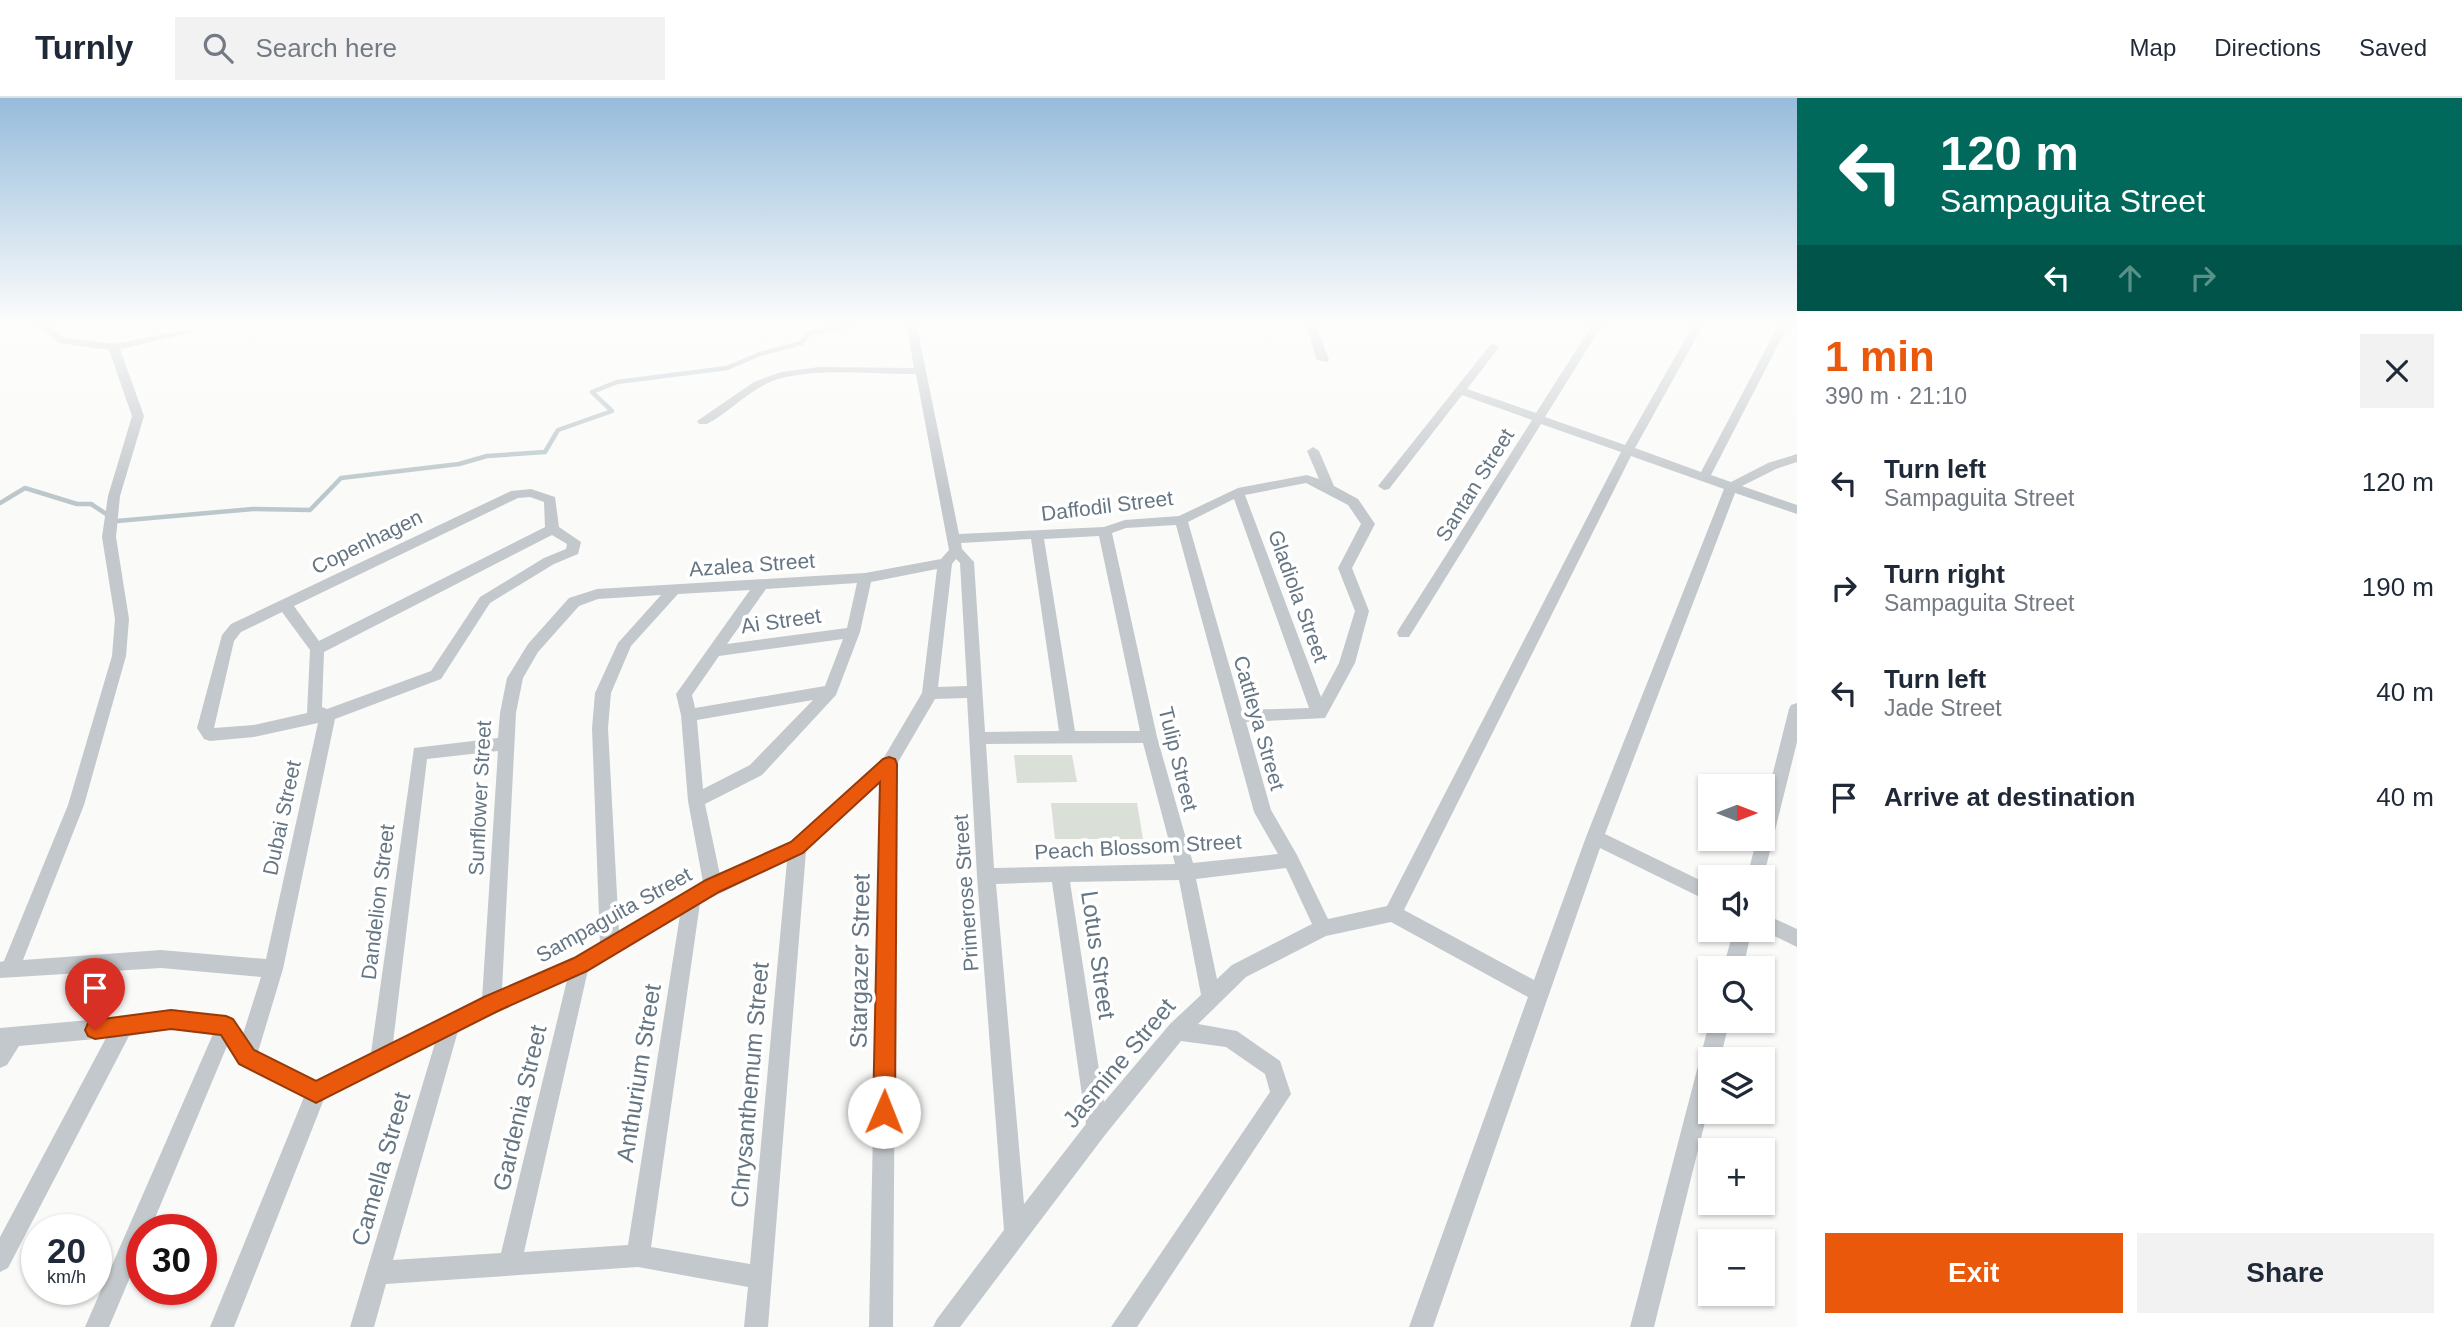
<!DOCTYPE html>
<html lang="en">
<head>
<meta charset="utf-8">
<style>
	body { margin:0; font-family:Helvetica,sans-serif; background:#f2f2f3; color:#1f2937; height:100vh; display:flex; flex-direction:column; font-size:26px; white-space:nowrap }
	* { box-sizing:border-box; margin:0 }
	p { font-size:23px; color:#747a83 }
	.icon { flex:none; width:38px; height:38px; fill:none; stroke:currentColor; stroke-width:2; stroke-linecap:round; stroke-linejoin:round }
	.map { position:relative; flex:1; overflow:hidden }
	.details { display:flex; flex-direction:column; background:#fff; width:665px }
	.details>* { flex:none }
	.guide { background:#00695c; color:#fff; overflow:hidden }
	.needle { width:46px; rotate:90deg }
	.tools { position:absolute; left:1698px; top:676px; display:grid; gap:14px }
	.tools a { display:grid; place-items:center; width:77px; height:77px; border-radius:0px; background:#fff; box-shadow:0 2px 5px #0004; font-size:35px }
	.speed { position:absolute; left:21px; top:1116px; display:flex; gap:14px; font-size:35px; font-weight:700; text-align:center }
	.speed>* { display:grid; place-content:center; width:91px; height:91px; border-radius:50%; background:#fff; box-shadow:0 2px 5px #0004; line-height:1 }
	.speed small { font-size:18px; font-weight:400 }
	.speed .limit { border:10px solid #d22; background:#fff; color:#111 }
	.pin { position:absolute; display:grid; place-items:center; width:60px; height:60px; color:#fff; margin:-72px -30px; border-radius:50% 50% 50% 0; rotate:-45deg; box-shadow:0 0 7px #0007 }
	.pin .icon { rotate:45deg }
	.me { position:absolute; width:77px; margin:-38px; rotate:1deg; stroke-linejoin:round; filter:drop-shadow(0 0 5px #0008) }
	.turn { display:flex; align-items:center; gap:24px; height:147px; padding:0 28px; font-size:32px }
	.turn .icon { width:91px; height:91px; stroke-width:2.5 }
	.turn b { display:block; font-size:49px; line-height:60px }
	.lanes { display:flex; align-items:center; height:66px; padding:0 28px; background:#0003; justify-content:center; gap:35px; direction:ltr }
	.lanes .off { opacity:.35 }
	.round { display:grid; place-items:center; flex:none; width:74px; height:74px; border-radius:0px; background:#f2f2f3 }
	.overview { display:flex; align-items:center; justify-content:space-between; height:119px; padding:0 28px }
	h1 { font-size:42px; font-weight:600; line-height:52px; color:#ea580c }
	.cta { display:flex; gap:14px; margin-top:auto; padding:14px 28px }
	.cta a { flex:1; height:80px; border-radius:0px; background:#ea580c; color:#fff; font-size:28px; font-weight:600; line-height:80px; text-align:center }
	.cta a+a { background:#f2f2f3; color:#1f2937 }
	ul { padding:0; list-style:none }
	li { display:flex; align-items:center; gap:21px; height:105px; padding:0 28px }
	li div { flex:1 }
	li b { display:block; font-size:26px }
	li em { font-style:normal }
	header { display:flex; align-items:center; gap:42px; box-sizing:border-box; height:98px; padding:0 35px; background:#fff; border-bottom:2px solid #e0e1e3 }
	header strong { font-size:33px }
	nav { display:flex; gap:38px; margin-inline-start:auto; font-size:24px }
	.search { width:490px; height:63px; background:#f2f2f3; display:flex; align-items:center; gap:18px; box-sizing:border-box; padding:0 24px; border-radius:0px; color:#747a83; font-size:26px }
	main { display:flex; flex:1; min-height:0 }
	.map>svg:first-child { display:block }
</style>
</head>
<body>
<header>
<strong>Turnly</strong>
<div class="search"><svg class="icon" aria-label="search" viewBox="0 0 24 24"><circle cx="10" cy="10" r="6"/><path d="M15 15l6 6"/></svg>Search here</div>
<nav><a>Map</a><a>Directions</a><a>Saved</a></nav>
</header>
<main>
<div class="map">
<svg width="1797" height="1229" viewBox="0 0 1797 1229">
	<rect width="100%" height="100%" fill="#fafaf8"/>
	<path fill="#dadfd7" d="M1014,657H1072L1077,684L1017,685Z
		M1051,705H1137L1143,741H1055Z"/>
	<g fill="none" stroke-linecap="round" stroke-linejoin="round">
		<path stroke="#bbc7cb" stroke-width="4.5" d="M0,405L25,390L77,406H91L117,423L253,411L310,412L341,380L459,366L487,358L545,354L558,332L612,313L592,294L617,284L727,270L760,256L801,245L809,235L842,230L849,224"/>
		<path fill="#c3c8cc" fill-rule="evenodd" d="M32,224H43L66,240L114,246L189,231L194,234L120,251L144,318L120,398L116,439L129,521L126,558L84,707L23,862L161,852L266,861L318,625L254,639L210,643L204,641L197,630L222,537L231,526L511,393L531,391L555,399L559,429L581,444L578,456L554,466L490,505L441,581L335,621L283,871L258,954L316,983L371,955L414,650L498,640L500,615L507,580L528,546L569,500L597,491L865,475L941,461L949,452L916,276C872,277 811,268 770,284C747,294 729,314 707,326H699L697,323L754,284L781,274L819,269L914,270L906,224H916L959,436L1104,429L1125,422L1179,418L1238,390L1307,377L1319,381L1307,353L1313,349L1319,353L1334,388L1358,401L1375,426L1352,470L1369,513L1355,565L1325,620L1246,624L1271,712L1297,757L1328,821L1387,808L1621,354L1541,326L1409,539H1399L1397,535L1399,531L1532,322L1462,297L1389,391L1384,392L1378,388L1491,246L1500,248L1467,291L1536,315L1594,224H1604L1545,319L1625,347L1695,224H1705L1635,350L1701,374L1780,224H1790L1711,377L1731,384L1768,365L1797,356V364L1776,371L1742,388L1797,407V416L1735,395L1605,736L1710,787V804L1600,750L1433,1229H1409L1528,899L1391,824L1326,838L1246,879L1198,926L1237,933L1280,963L1291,996L1137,1229H1111L1270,994L1265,976L1226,949L1181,943L1105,1037L960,1229H933L937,1221L1004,1132L977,778L967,600L935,601L897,666L893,1229H869L880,685L806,753L768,1229H744L748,1189L638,1169L386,1186L374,1229H350L435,945L324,1001L234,1229H210L304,999L239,966L227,948L150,1132H142V1151L109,1229H85L213,936L171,931L129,938L8,1170L0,1174V1139L106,940L19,948L7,967L0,970V930L123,919L171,911L226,918L233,921L243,936L261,879L161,870L0,880V864L4,863L68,707L112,558L115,521L102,439L108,398L132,318L109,252L59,245ZM1631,358L1724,391L1586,739L1534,882L1404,812ZM1306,385L1348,407L1361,426L1338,470L1355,513L1339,565L1321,599L1245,397ZM530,399L544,404L545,429L319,543L294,508L518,400ZM1234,401L1309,610L1242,612L1188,424ZM1176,427L1254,714L1278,756L1193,765L1157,639L1112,435L1126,430ZM552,437L567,446L566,451L544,460L480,499L431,573L327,611L322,609L324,554ZM1099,438L1140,633H1075L1044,441ZM1031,441L1059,633L985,634L974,464L962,451L961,445ZM956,461L960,465L967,588L938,589L952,466ZM937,471L922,595L883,661L791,745L720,777L705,706L762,677L836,597L860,534L871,484ZM857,485L847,530L727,546L766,491ZM750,492L676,596L681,617L688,703L703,784L619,834L608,630L611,595L631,548L678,496ZM661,497L618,545L595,595L592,630L600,845L573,861L502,892L516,615L523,580L538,554L579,508L598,501ZM282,514L310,552L307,615L254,627L214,630L234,543L241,534ZM843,541L825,588L695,610L692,597L719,558ZM813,602L750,667L703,691L697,622ZM1143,645L1175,766L994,770L986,646ZM498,653L482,901L393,945L427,661ZM787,763L750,1166L651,1149L700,805ZM1286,770L1312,826L1232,867L1217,881L1196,781ZM1179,782L1201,897L1170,926L1104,1004L1070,784ZM1052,784L1086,1026L1024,1106L996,786ZM680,817L628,1147L524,1154L588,872ZM567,882L501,1155L393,1162L458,933Z
			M1305,224H1315L1329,262L1327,264L1317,262Z
			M1797,605V644L1762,785V779H1747L1757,740H1762V718L1789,611L1791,607Z
			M1762,815L1797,831V849L1760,831H1762Z
			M1734,831H1752L1743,870H1723Z
			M1710,922H1730L1720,961H1710V1004L1654,1229H1630Z"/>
	</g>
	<linearGradient id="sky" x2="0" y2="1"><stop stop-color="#96bcdc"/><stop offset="0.57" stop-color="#fdfdfc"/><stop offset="1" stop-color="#fdfdfc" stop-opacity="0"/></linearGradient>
	<rect width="1797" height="396" fill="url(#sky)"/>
	<path fill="#ea580c" stroke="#983908" stroke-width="2" d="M889,659L895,661L897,666L895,1014L891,1022L884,1025L876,1022L873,1014L880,684L803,755L719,794L587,873L498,913L316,1005L239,966L221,937L171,931L95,941L88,938L85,932L88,925L95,922L171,912L226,918L233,921L254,952L316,983L484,899L574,860L706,782L791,744L883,661Z"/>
	<g text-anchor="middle" stroke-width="7" stroke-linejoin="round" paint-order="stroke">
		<g font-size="21" fill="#657683" stroke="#fff">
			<text transform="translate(1475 387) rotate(-58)" y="7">Santan Street</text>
			<text transform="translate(1107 408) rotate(-7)" y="7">Daffodil Street</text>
			<text transform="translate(367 444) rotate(-26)" y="7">Copenhagen</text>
			<text transform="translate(752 467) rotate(-4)" y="7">Azalea Street</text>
			<text transform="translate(1298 498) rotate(70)" y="7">Gladiola Street</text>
			<text transform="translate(781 523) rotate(-8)" y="7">Ai Street</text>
			<text transform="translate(1259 625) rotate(74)" y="7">Cattleya Street</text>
			<text transform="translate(1178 661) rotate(76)" y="7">Tulip Street</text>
			<text transform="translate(480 700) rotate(-87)" y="7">Sunflower Street</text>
			<text transform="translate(282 720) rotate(-78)" y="7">Dubai Street</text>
			<text transform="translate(1138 749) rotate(-3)" y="7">Peach Blossom Street</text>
			<text transform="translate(966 795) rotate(-94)" y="7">Primerose Street</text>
			<text transform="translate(378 804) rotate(-83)" y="7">Dandelion Street</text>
			<text transform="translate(614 817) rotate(-29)" y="7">Sampaguita Street</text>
		</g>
		<g font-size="24" fill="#657683" stroke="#fff">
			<text transform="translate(1098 857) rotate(82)" y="8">Lotus Street</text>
			<text transform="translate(860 863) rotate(-89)" y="8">Stargazer Street</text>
			<text transform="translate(1119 965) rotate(-50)" y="8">Jasmine Street</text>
			<text transform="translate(639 975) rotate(-81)" y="8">Anthurium Street</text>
			<text transform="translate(750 987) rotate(-85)" y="8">Chrysanthemum Street</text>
			<text transform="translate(520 1010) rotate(-77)" y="8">Gardenia Street</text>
			<text transform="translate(381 1071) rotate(-74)" y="8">Camella Street</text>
		</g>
	</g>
</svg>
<div class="tools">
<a><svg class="needle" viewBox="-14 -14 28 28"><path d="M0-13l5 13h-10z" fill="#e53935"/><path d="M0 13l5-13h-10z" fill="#747a83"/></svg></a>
<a><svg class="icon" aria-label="sound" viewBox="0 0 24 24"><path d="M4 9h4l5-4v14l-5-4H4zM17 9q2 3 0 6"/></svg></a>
<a><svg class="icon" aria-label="search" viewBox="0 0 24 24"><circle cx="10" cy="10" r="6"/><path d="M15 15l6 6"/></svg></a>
<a><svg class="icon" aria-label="layers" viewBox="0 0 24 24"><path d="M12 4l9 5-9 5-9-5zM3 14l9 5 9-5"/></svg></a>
<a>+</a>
<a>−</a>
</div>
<div class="speed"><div>20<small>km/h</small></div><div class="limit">30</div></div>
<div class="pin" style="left:95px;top:932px;background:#d93025"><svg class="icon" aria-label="arrive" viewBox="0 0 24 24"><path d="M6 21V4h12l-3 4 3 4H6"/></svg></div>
<svg class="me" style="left:884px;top:1014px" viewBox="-20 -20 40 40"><circle r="19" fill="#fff"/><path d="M0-13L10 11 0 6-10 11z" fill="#ea580c"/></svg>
</div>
<section class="details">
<div class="guide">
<div class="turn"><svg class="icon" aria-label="left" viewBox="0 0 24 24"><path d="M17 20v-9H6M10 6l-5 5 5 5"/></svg><div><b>120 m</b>Sampaguita Street</div></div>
<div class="lanes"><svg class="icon" aria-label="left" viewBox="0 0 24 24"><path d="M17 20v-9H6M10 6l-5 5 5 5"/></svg><svg class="icon off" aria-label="ahead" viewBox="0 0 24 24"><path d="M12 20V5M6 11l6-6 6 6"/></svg><svg class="icon off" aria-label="right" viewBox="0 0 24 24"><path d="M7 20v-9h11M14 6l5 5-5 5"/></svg></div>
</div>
<div class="overview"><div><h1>1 min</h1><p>390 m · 21:10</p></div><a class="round"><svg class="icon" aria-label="close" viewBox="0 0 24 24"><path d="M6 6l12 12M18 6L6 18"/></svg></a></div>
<ul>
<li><svg class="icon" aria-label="left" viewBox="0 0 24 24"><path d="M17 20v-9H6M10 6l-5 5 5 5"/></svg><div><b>Turn left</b><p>Sampaguita Street</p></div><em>120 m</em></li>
<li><svg class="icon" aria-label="right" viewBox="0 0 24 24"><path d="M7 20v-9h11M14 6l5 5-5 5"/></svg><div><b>Turn right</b><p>Sampaguita Street</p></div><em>190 m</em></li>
<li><svg class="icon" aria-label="left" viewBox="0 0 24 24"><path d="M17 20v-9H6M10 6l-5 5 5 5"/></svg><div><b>Turn left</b><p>Jade Street</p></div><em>40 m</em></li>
<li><svg class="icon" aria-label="arrive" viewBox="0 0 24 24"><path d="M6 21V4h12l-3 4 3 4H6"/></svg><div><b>Arrive at destination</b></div><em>40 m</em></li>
</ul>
<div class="cta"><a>Exit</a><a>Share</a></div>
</section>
</main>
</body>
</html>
